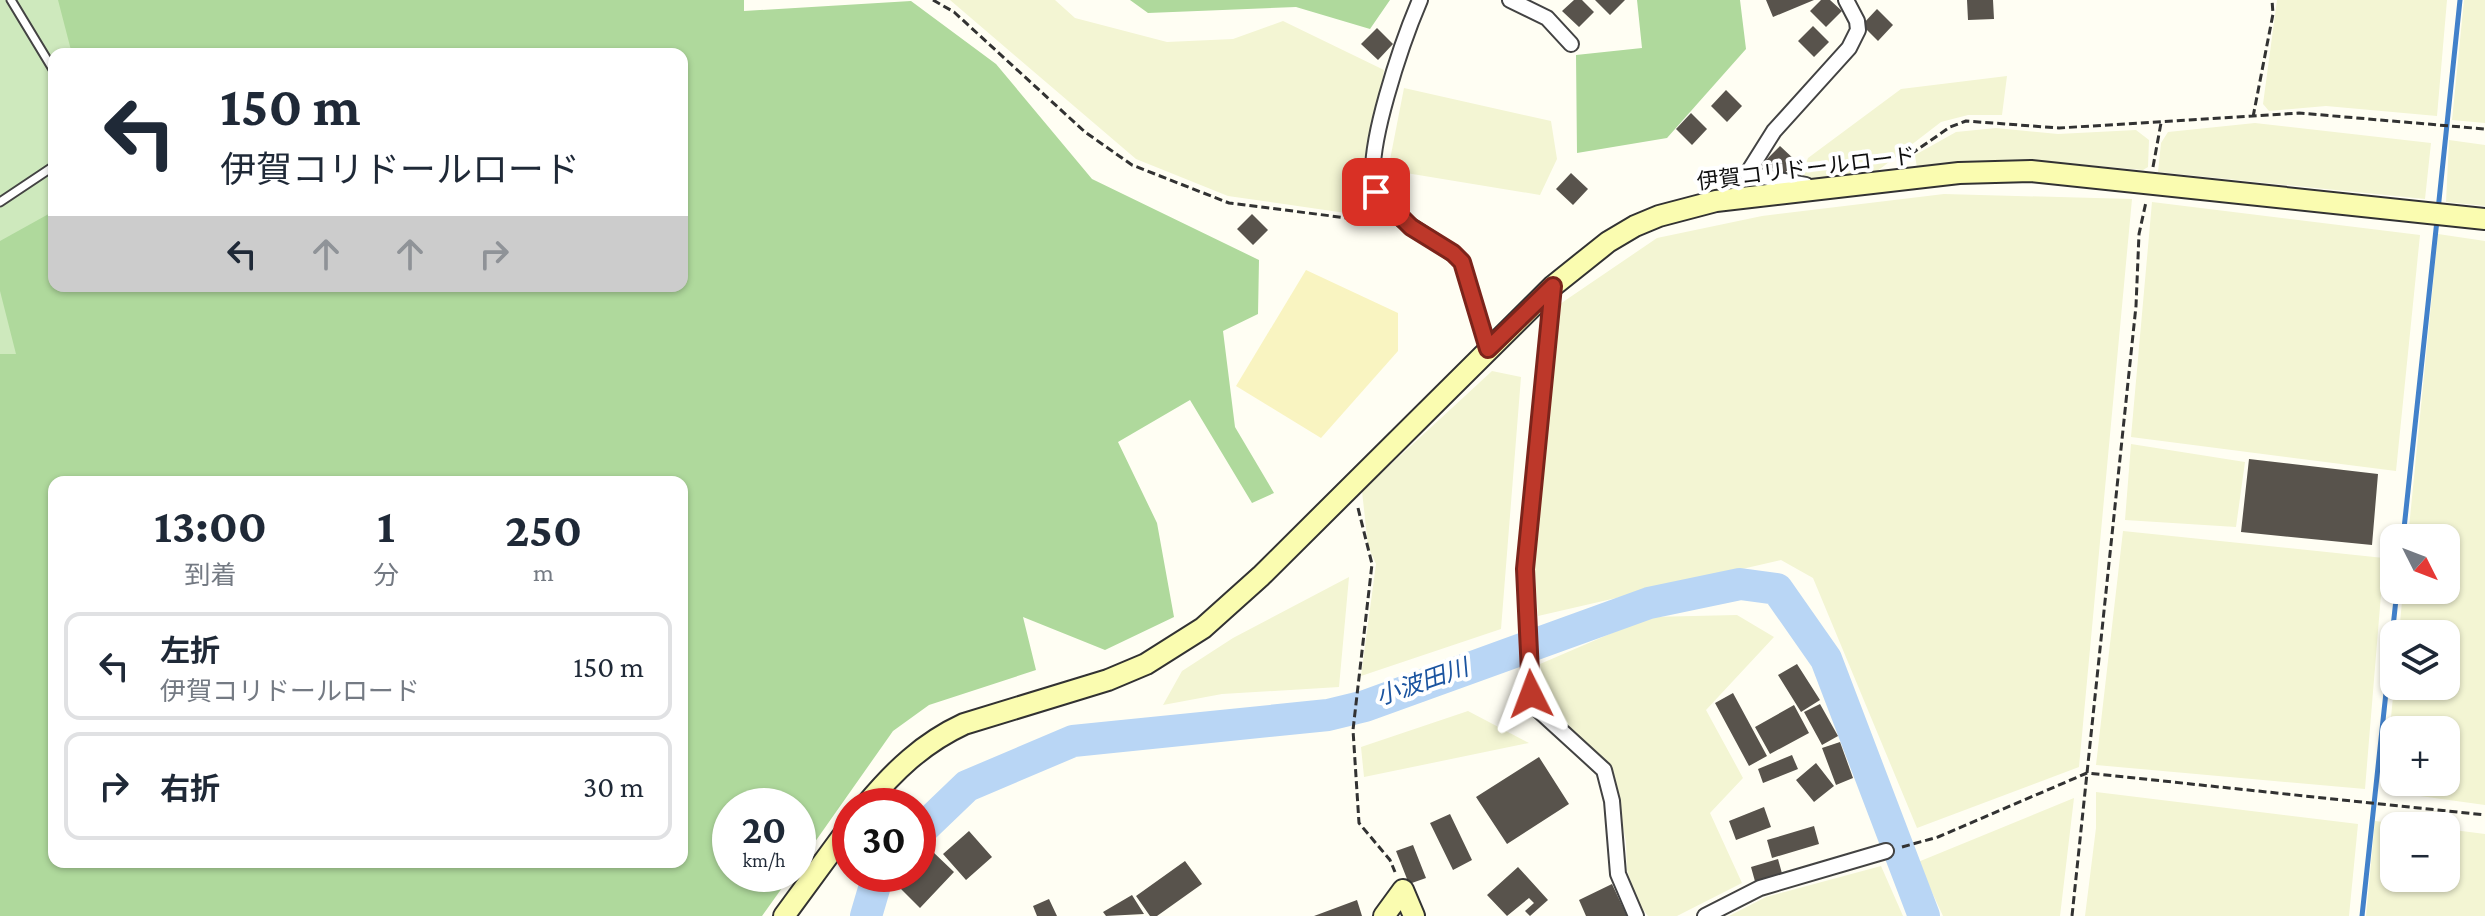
<!DOCTYPE html>
<html lang="ja">
<head>
<meta charset="utf-8">
<style>
	body { margin:0; font-family:"Crimson Pro","Noto Sans JP",serif; background:#f6f6f7; color:#1f2937; height:100vh; display:flex; flex-direction:column; font-size:30px; white-space:nowrap }
	* { box-sizing:border-box; margin:0 }
	p { font-size:26px; color:#747a83 }
	.icon { flex:none; width:44px; height:44px; fill:none; stroke:currentColor; stroke-width:2; stroke-linecap:round; stroke-linejoin:round }
	.map { position:relative; flex:1; overflow:hidden }
	.side { position:absolute; left:48px; top:476px; width:640px; height:392px; display:flex; flex-direction:column; background:#fff; border-radius:16px; box-shadow:0 2px 6px #0004 }
	.side>* { flex:none }
	.banner { position:absolute; left:48px; top:48px; width:640px; height:244px; border-radius:16px; box-shadow:0 2px 6px #0004; background:#fff; color:#1f2937; overflow:hidden }
	.needle { width:52px; rotate:132deg }
	.controls { position:absolute; left:2380px; top:524px; display:grid; gap:16px }
	.controls a { display:grid; place-items:center; width:80px; height:80px; border-radius:16px; background:#fff; box-shadow:0 2px 6px #0004; font-size:40px }
	.speed { position:absolute; left:712px; top:788px; display:flex; gap:16px; font-size:40px; font-weight:700; text-align:center }
	.speed>* { display:grid; place-content:center; width:104px; height:104px; border-radius:50%; background:#fff; box-shadow:0 2px 6px #0004; line-height:1 }
	.speed small { font-size:20px; font-weight:400 }
	.speed .limit { border:12px solid #d22; background:#fff; color:#111 }
	.pin { position:absolute; display:grid; place-items:center; width:68px; height:68px; color:#fff; margin:-34px; border-radius:16px; box-shadow:0 4px 12px #0006 }
	.me { position:absolute; width:88px; margin:-44px; rotate:357deg; stroke-linejoin:round; filter:drop-shadow(0 0 6px #0008) }
	.turn { display:flex; align-items:center; gap:28px; height:168px; padding:0 40px; font-size:36px }
	.turn .icon { width:104px; height:104px; stroke-width:2.5 }
	.turn b { display:block; font-size:56px; line-height:68px }
	.lanes { display:flex; align-items:center; height:76px; padding:0 40px; background:#0003; justify-content:center; gap:40px; direction:ltr }
	.lanes .off { opacity:.35 }
	.eta { display:flex; justify-content:space-evenly; align-items:center; height:136px; text-align:center }
	.eta b { font-size:48px; font-weight:700; line-height:56px }
	ul { padding:0; list-style:none }
	li { display:flex; align-items:center; gap:24px; height:108px; margin:0 16px 12px; padding:0 24px; border:4px solid #e0e1e3; border-radius:16px }
	li div { flex:1 }
	li b { display:block; font-size:30px }
	li em { font-style:normal }
	.map>svg:first-child { display:block }
</style>
</head>
<body>
<div class="map">
<svg width="2485" height="916" viewBox="0 0 2485 916">
	<rect width="100%" height="100%" fill="#fffef3"/>
	<path fill="#f3f5d3" fill-rule="evenodd" d="M950,0H1055L1075,18L1167,42L1233,39L1283,21L1384,70L1368,170L1371,205L1387,219L1228,196L1136,159Z
		M2277,0H2447L2437,116L2326,106L2269,111L2263,104Z
		M2464,0H2485V123L2452,120Z
		M2007,76L2002,115H1968L1941,122L1863,182L1801,177L1808,158L1901,89Z
		M1404,88L1551,121L1557,159L1540,195L1388,170Z
		M2255,123L2431,143L2425,199L2158,172L2161,143L2168,132Z
		M1996,128L2058,134L2136,130L2149,140L2148,167L2143,170L2040,161L1917,168L1915,155L1956,132Z
		M2449,140L2485,145V206L2446,202Z
		M1944,194L2132,199L2079,767L1917,828L1813,578L1781,560L1538,616L1533,544L1560,304L1657,238L1762,216Z
		M2152,202L2420,235L2396,471L2131,437Z
		M2438,234L2485,241V805L2384,791L2394,686H2446V634H2399L2403,590H2446V538H2408ZM2394,730H2446V782H2394Z
		M1492,371L1521,377L1501,629L1361,676L1376,564L1368,546L1362,491Z
		M2131,444L2245,462L2236,527L2125,520Z
		M2123,531L2384,558L2365,789L2096,765Z
		M1349,577L1339,687L1222,694L1163,705L1182,671L1233,638Z
		M1737,615L1774,637L1706,710L1743,778L1710,813L1742,883L1677,916H1648L1638,903L1627,870L1626,842L1611,773L1604,759L1546,711L1540,664L1649,617Z
		M1468,711L1529,743L1364,777L1361,747Z
		M2096,792L2358,824L2349,916H2085L2096,828Z
		M2074,798L2060,916H1943L1918,862Z
		M2375,821L2419,826H2394V878H2446V829L2485,834V916H2366Z
		M1881,866L1903,916H1729L1766,897Z"/>
	<path fill="#cee9bd" d="M0,0H201L194,54H54V286L0,421Z"/>
	<path fill="#afd99c" fill-rule="evenodd" d="M58,0H744V11L911,1L996,64L1092,179L1259,260L1258,314L1223,331L1235,427L1274,493L1252,503L1190,400L1118,442L1157,523L1174,617L1105,650L1023,617L1036,670L929,705L893,731L798,866V806H730V874H792L762,916H0V354H16L0,291V241L54,211V286H682V54H72ZM54,482H682V862H54Z
		M1130,0H1390L1370,29L1296,7L1148,13Z
		M1637,0H1740L1746,49L1667,138L1577,153L1576,55L1642,48Z"/>
	<path fill="#f9f4c1" d="M1306,270L1398,313V351L1321,438L1236,386Z"/>
	<g fill="none" stroke-linecap="round" stroke-linejoin="round">
		<path stroke="#4281ca" stroke-width="5" d="M2438,210L2460,0
			M2403,538L2437,220
			M2362,916L2397,590"/>
		<path stroke="#b9d6f5" stroke-width="32" d="M918,833L967,786L1073,741L1328,715L1365,706L1649,603L1740,584L1777,589L1826,659L1924,916
			M866,916L876,882L882,874"/>
	</g>
	<path fill="#58534c" d="M1574,0H1582L1594,12L1579,27L1562,11Z
		M1595,0H1625L1610,15Z
		M1766,0H1814L1773,17Z
		M1821,0H1830L1842,11L1826,27L1810,11Z
		M1967,0H1993L1994,19L1968,20Z
		M1877,9L1893,25L1878,41L1862,25Z
		M1813,26L1829,42L1814,57L1798,41Z
		M1377,28L1393,44L1378,60L1361,44Z
		M1726,90L1742,106L1727,122L1711,106Z
		M1691,113L1707,129L1692,145L1676,129Z
		M1780,146L1796,161L1781,177L1765,161Z
		M1571,173L1588,189L1573,205L1556,189Z
		M1252,214L1268,230L1253,245L1237,229Z
		M2249,459L2378,474L2372,545L2241,532Z
		M1797,664L1820,700L1801,712L1778,675Z
		M1733,693L1767,756L1749,766L1715,703Z
		M1820,704L1838,736L1822,745L1804,712Z
		M1794,705L1809,733L1770,754L1755,727Z
		M1840,742L1853,778L1836,785L1822,748Z
		M1792,755L1798,769L1763,783L1758,769Z
		M1539,757L1569,804L1507,844L1476,797Z
		M1816,763L1834,786L1814,802L1796,780Z
		M1764,807L1771,827L1736,840L1729,821Z
		M1450,814L1472,860L1453,870L1430,823Z
		M1814,826L1819,844L1772,858L1767,840Z
		M969,831L992,857L966,880L943,854Z
		M1413,845L1426,878L1409,884L1396,851Z
		M932,851L954,872L920,908L898,886L909,874H918V865Z
		M1778,859L1783,877L1756,885L1751,867Z
		M1185,861L1202,884L1157,916H1150L1136,896Z
		M1518,867L1548,900L1530,916L1525,911L1534,903L1529,898L1507,916L1487,895Z
		M1612,884L1627,916H1586L1579,900Z
		M1132,895L1144,914L1106,916L1103,912Z
		M1049,899L1057,916H1037L1033,906Z
		M1357,900L1362,916H1314Z"/>
	<g fill="none" stroke-linecap="round" stroke-linejoin="round">
		<defs>
			<path id="lane" d="M11,0L54,71
				M0,202L54,166"/>
			<path id="street" d="M1420,0C1405,35 1361,157 1376,191C1390,221 1440,239 1462,262L1488,349
				M1510,0L1547,18L1571,44
				M1806,185L1747,174L1774,131L1849,48L1858,30L1857,21L1846,0
				M1553,286L1525,569L1531,694L1534,706L1604,770L1612,801L1618,874L1636,916
				M1705,916L1760,888L1886,851"/>
			<path id="secondary" d="M865,806C894,771 923,743 964,724L1108,680L1146,664L1203,628L1261,576L1553,286L1608,242L1635,226L1659,216L1716,201L1959,173L2031,171L2485,219
				M784,916L850,826
				M1384,916L1403,890L1414,916"/>
		</defs>
		<use href="#lane" stroke="#434343" stroke-width="11"/>
		<use href="#street" stroke="#434343" stroke-width="18"/>
		<use href="#secondary" stroke="#323232" stroke-width="24"/>
		<path stroke="#323232" stroke-width="3" stroke-dasharray="8 4" stroke-linecap="butt" d="M933,0L954,12L1085,132L1132,165L1229,203L1379,222
			M2253,117L2273,14L2272,0
			M1901,161L1950,127L1966,121L2059,128L2299,113L2485,129
			M2153,167L2161,123
			M1358,508L1372,564L1353,730L1359,823L1390,860L1395,872
			M1902,847L1938,837L2087,773L2485,815
			M2072,916L2136,306L2139,234L2146,202"/>
		<use href="#lane" stroke="#fff" stroke-width="7"/>
		<use href="#street" stroke="#fff" stroke-width="14"/>
		<use href="#secondary" stroke="#fafcb0" stroke-width="20"/>
	</g>
	<g fill="none" stroke-linecap="round" stroke-linejoin="round">
		<defs>
			<path id="route" d="M1376,192L1411,227L1453,253L1462,262L1488,349L1553,286L1525,569L1531,694"/>
		</defs>
		<use href="#route" stroke="#7b241b" stroke-width="20"/>
		<use href="#route" stroke="#bd382a" stroke-width="14"/>
	</g>
	<g text-anchor="middle" stroke-width="8" stroke-linejoin="round" paint-order="stroke">
		<g font-size="22" fill="#101010" stroke="#fff">
			<text transform="translate(1806 168) rotate(-7)" y="8">伊賀コリドールロード</text>
		</g>
		<g font-size="24" font-style="italic" fill="#1b54a0" stroke="#fff">
			<text transform="translate(1422 682) rotate(-19)" y="8">小波田川</text>
		</g>
	</g>
</svg>
<div class="controls">
<a><svg class="needle" viewBox="-14 -14 28 28"><path d="M0-13l5 13h-10z" fill="#e53935"/><path d="M0 13l5-13h-10z" fill="#747a83"/></svg></a>
<a><svg class="icon" aria-label="layers" viewBox="0 0 24 24"><path d="M12 4l9 5-9 5-9-5zM3 14l9 5 9-5"/></svg></a>
<a>+</a>
<a>−</a>
</div>
<div class="speed"><div>20<small>km/h</small></div><div class="limit">30</div></div>
<div class="pin" style="left:1376px;top:192px;background:#d93025"><svg class="icon" aria-label="arrive" viewBox="0 0 24 24"><path d="M6 21V4h12l-3 4 3 4H6"/></svg></div>
<svg class="me" style="left:1531px;top:694px" viewBox="-20 -20 40 40"><path d="M0-17L14 15 0 8-14 15z" fill="#bd382a" stroke="#fff" stroke-width="4"/></svg>
<div class="banner">
<div class="turn"><svg class="icon" aria-label="left" viewBox="0 0 24 24"><path d="M17 20v-9H6M10 6l-5 5 5 5"/></svg><div><b>150 m</b>伊賀コリドールロード</div></div>
<div class="lanes"><svg class="icon" aria-label="left" viewBox="0 0 24 24"><path d="M17 20v-9H6M10 6l-5 5 5 5"/></svg><svg class="icon off" aria-label="ahead" viewBox="0 0 24 24"><path d="M12 20V5M6 11l6-6 6 6"/></svg><svg class="icon off" aria-label="ahead" viewBox="0 0 24 24"><path d="M12 20V5M6 11l6-6 6 6"/></svg><svg class="icon off" aria-label="right" viewBox="0 0 24 24"><path d="M7 20v-9h11M14 6l5 5-5 5"/></svg></div>
</div>
<section class="side">
<div class="eta">
<div><b>13:00</b><p>到着</p></div>
<div><b>1</b><p>分</p></div>
<div><b>250</b><p>m</p></div>
</div>
<ul>
<li><svg class="icon" aria-label="left" viewBox="0 0 24 24"><path d="M17 20v-9H6M10 6l-5 5 5 5"/></svg><div><b>左折</b><p>伊賀コリドールロード</p></div><em>150 m</em></li>
<li><svg class="icon" aria-label="right" viewBox="0 0 24 24"><path d="M7 20v-9h11M14 6l5 5-5 5"/></svg><div><b>右折</b></div><em>30 m</em></li>
</ul>
</section>
</div>
</body>
</html>
